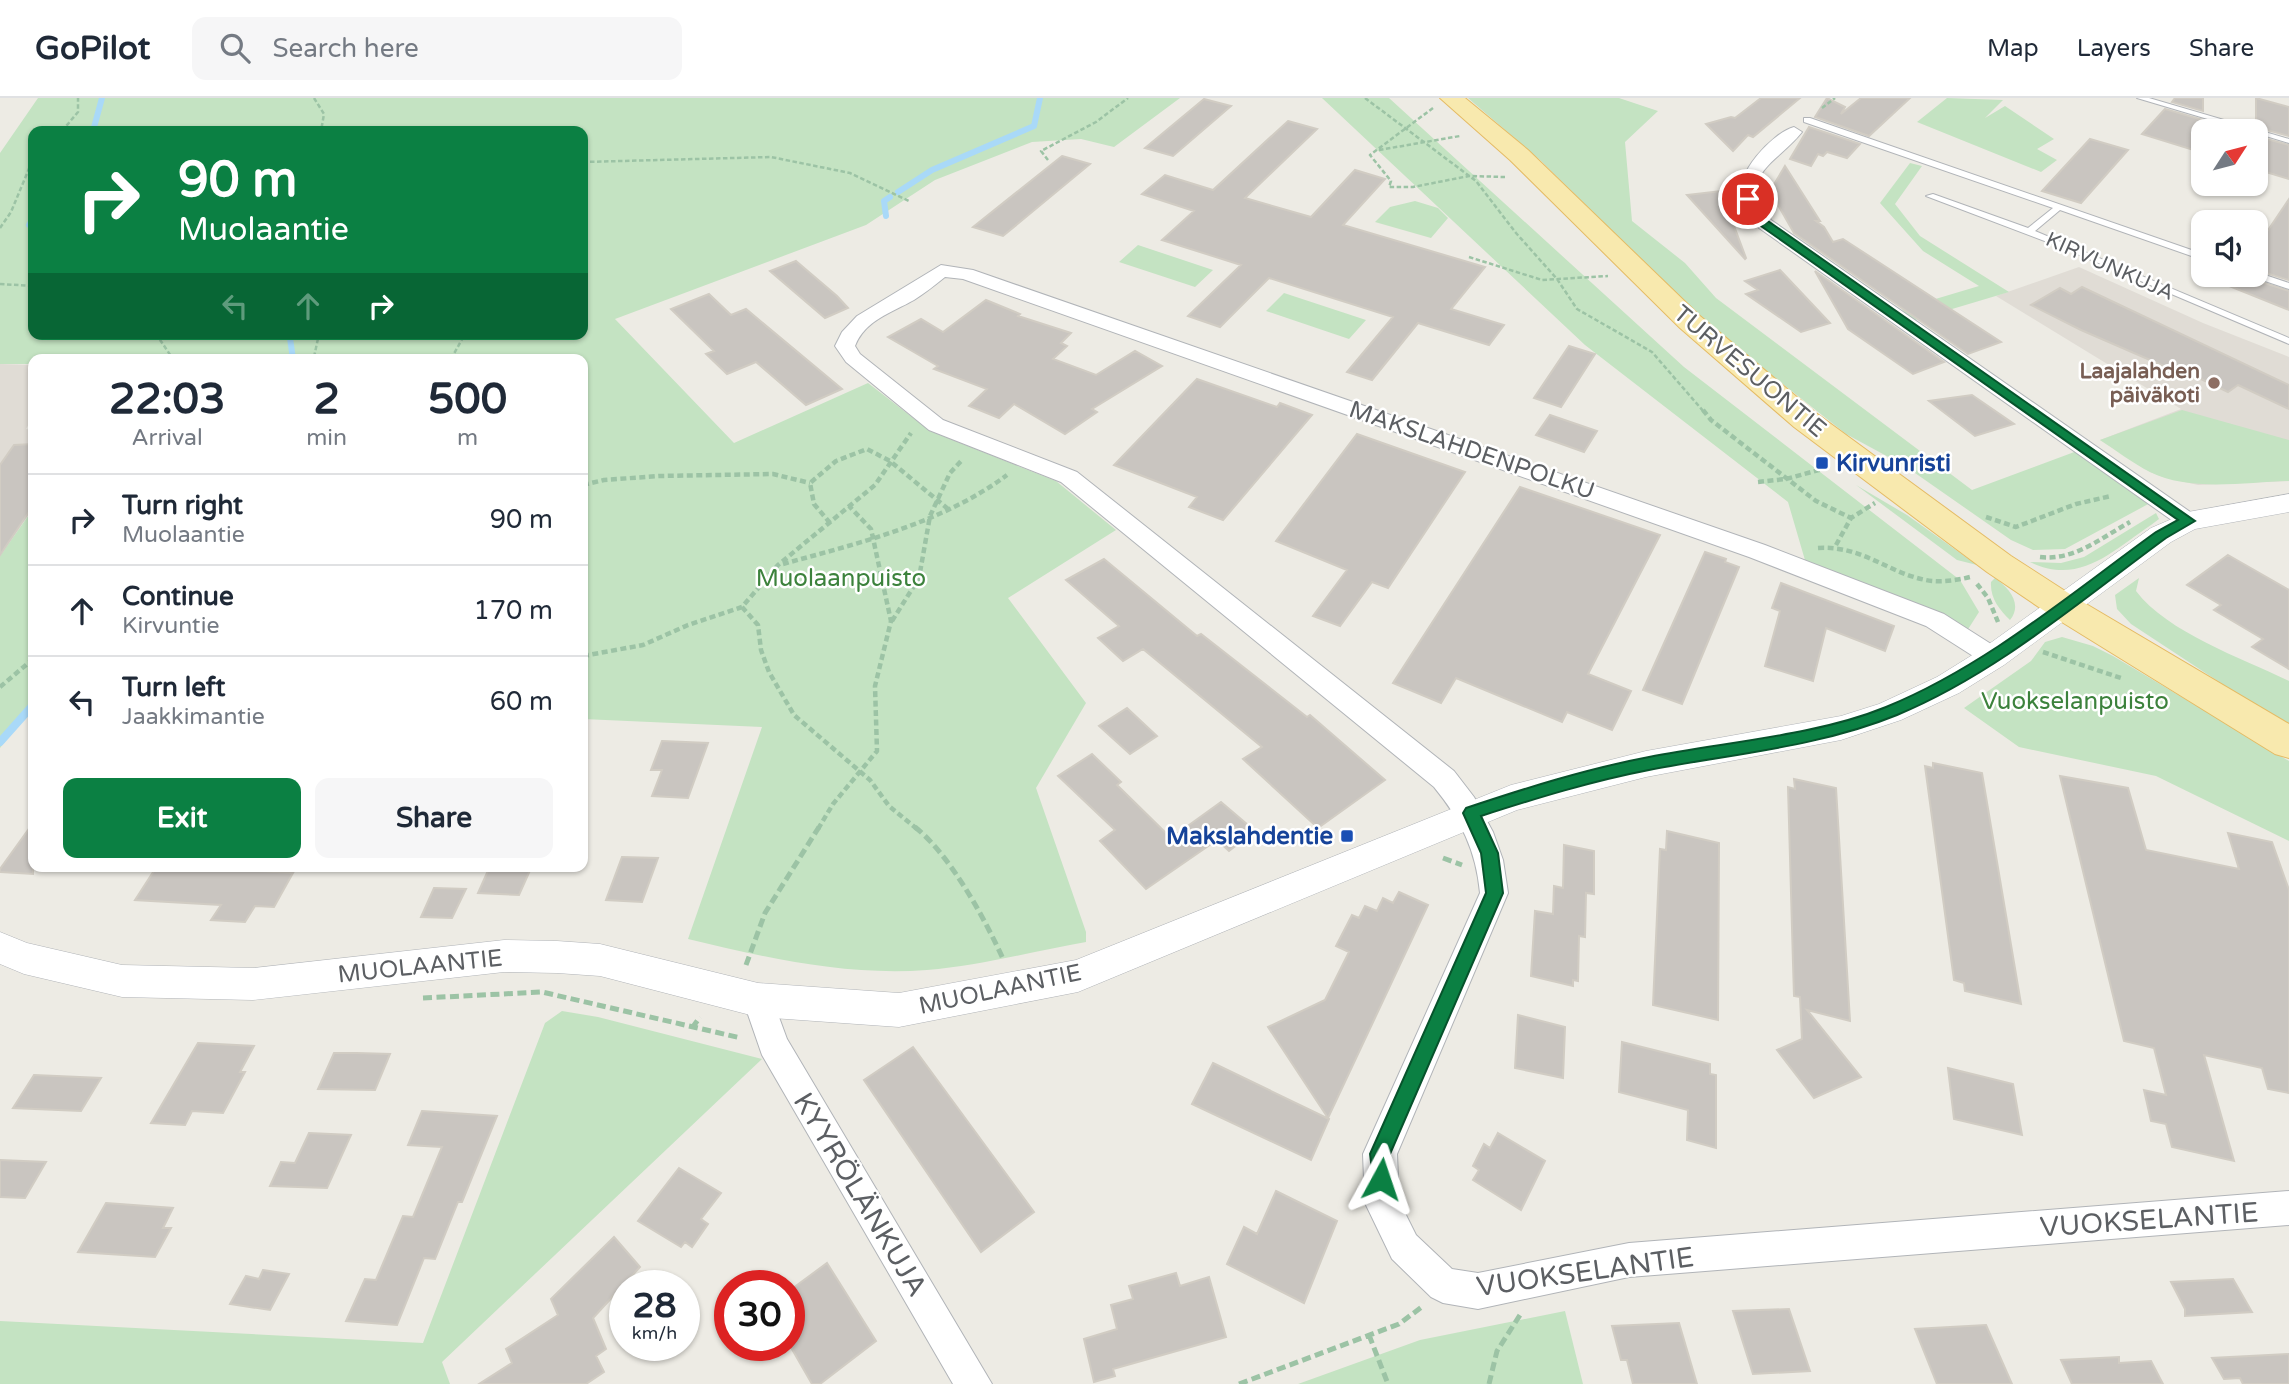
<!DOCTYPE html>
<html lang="en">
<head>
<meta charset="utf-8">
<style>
	body { margin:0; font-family:"Varela Round",sans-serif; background:#f6f6f7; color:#1f2937; height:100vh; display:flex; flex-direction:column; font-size:26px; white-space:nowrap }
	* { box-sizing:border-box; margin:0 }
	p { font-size:23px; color:#747a83 }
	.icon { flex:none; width:38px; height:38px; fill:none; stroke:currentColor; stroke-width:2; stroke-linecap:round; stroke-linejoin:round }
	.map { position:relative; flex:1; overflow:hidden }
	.details { position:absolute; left:28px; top:256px; width:560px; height:518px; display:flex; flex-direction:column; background:#fff; border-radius:14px; box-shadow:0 2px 5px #0004 }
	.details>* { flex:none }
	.hud { position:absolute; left:28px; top:28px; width:560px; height:214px; border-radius:14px; box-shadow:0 2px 5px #0004; background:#0b8043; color:#fff; overflow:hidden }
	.needle { width:46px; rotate:54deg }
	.tools { position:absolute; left:2191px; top:21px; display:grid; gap:14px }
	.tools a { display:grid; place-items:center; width:77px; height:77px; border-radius:14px; background:#fff; box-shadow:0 2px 5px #0004; font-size:35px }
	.speed { position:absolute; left:609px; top:1172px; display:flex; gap:14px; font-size:35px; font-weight:700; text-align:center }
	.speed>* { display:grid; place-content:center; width:91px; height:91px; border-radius:50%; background:#fff; box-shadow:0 2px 5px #0004; line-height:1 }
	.speed small { font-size:18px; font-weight:400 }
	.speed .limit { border:10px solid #d22; background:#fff; color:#111 }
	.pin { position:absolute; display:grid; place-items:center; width:60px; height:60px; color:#fff; margin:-30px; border:4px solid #fff; border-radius:50%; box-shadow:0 2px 7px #0007 }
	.me { position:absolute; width:77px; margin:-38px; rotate:5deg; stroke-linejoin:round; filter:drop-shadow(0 0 5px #0008) }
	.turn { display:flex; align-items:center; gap:24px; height:147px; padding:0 35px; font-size:32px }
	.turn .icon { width:91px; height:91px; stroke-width:2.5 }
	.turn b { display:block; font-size:49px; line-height:60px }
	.lanes { display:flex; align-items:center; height:66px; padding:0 35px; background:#0003; justify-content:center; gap:35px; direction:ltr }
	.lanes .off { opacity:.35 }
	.eta { display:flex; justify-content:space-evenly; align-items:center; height:119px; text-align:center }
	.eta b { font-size:42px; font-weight:800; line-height:49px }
	.primary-button { display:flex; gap:14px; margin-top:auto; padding:14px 35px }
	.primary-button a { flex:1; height:80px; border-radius:14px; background:#0b8043; color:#fff; font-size:28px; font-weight:800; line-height:80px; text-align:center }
	.primary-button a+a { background:#f6f6f7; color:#1f2937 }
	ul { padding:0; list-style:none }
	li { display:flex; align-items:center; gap:21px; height:91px; padding:0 35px; border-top:2px solid #e0e1e3 }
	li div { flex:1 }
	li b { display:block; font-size:26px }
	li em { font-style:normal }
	header { display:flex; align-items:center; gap:42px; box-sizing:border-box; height:98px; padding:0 35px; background:#fff; border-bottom:2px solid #e0e1e3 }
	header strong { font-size:33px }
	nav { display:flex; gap:38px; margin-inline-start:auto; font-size:24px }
	.search { width:490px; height:63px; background:#f6f6f7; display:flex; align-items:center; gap:18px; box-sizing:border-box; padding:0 24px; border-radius:14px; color:#747a83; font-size:26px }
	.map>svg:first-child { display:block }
</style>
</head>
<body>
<header>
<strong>GoPilot</strong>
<div class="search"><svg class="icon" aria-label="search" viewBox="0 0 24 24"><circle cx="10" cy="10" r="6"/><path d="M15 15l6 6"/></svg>Search here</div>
<nav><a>Map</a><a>Layers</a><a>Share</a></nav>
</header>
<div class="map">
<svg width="2289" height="1286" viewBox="0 0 2289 1286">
	<rect width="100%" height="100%" fill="#edebe4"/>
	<path fill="#e0dcd5" d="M2079,169L2203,225L2289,259V383L2198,387L2163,379L2150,374L2100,342L2181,311L1996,198Z
		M0,266L33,267V319L26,331L33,332V411L0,458Z"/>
	<path fill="#c4e3c2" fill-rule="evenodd" d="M38,0H1180L1114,49L1081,41L1032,44L935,82L866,127L615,221L734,345L868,285L930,333L1056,383L1116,432L1008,500L1086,605L1036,690L1086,834V844C1034,853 980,868 927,872C846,878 767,860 688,841L762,629L583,621V261H33V266H0V55ZM33,33H583V236H33Z
		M1322,0H1389L1684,269L1960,482L1979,514L1965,536L1807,469L1788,404L1585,247Z
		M1468,0H1619L1658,13L1625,44L1632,123L1685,165L1716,200L1972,392L2077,353L2152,404L2065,451L2033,452L2011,442L1905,368L1846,336L1707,226L1540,62Z
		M1947,0L2003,2L1985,20L2005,8L2054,41L2037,51L2057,62L2041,74L1917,24Z
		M1910,65L1922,68L1895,106L1920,138L2009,194L1912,223L1902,211L1979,188L1923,153L1880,105Z
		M1415,103L1438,110L1448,120L1431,140L1375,124L1390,109Z
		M1138,147L1213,172L1195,189L1119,164Z
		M1284,195L1366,222L1349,241L1266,213Z
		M2182,312L2289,342V383C2246,384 2189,394 2150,374C2132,365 2116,352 2100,342Z
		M1856,387L1907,417L1977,467L1957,462Z
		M33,411V608L0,650V458Z
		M2156,415L2159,421L2151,427C2112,453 2080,488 2030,464L2061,465L2084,459Z
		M1995,480C2009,490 2023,506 2010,522C1999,511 1990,500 1991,484Z
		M2139,480L2136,493C2168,535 2242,560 2289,583V630L2131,526L2117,511L2115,497Z
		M2062,539L2093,548L2113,558L2289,663V743L2156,678L2019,649L1964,610L2031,563L2045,544Z
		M562,913L598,919L762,961L442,1264L450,1286H0V1223L423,1245L545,925Z
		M1565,1213L1583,1286H1298L1420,1242Z"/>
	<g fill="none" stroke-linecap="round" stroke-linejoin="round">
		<path stroke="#a9d9f8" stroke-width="6" d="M93,33L102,0
			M898,94L932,72L1034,28L1040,0
			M886,118L884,103L890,99
			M33,120L29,127L33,129
			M286,236L290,240L293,261"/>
		<path stroke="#a9d9f8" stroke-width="8" d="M0,644L33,607"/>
	</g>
	<path fill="#c9c5c0" stroke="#d1ccc3" stroke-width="2" d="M1761,0H1800L1753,39L1748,37L1733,53L1706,26L1731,19L1735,20Z
		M1827,0L1845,9L1841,16L1861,0H1910L1869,38L1815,19Z
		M2175,0H2203V13L2172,4Z
		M2256,0L2289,9V38L2256,29Z
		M1204,1L1231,8L1173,58L1145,50Z
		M2165,11L2203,22V55L2142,36Z
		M1288,23L1317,31L1245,100L1311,119L1355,72L1385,81L1343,127L1485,169L1451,211L1504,227L1489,247L1418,225L1372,282L1347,274L1393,219L1269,180L1220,229L1188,218L1241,167L1162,142L1194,113L1142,96L1165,77L1213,92Z
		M1809,29L1860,46L1847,60L1827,54L1823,58L1818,56L1811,68L1790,61Z
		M2256,38L2289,47V81L2256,71Z
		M2090,41L2128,52L2081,105L2042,93Z
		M1062,58L1090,66L1003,138L973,129Z
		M1785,68L1820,123H1816L1824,129L1833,144L1843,141L2001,244L1968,256L1794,135L1770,93Z
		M1721,93L1746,160L1745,161L1687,97Z
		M2289,101V182L2256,172V150Z
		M796,163L837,198L848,210L825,220L770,173Z
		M1780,172L1830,225L1801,234L1746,196L1758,192L1745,183Z
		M1815,173L1944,264L1913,276L1848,231Z
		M2202,177H2249L2252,181L2289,193V212Z
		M2082,189L2289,287V311L2238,287L2228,294L2176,269L2173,272L2081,232L2031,207L2060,190L2071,196Z
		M709,196L731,217L746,211L842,291L806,307L756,264L727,276L706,256L714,253L671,211Z
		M986,202L1020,216L1018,218L1071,235L1061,245L1067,248L1053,261L1096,277L1135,253L1162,268L1092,311L1097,314L1065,336L1014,306L999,320L969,308L987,291L934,271L938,268L888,239L921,221L943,234Z
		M1569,248L1595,256L1561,309L1534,300Z
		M1197,281L1277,309L1280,305L1312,317L1223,422L1189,409L1197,399L1114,367Z
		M1972,297L2014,326L1975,338L1929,303Z
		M1550,317L1597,333L1584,354L1536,337Z
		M1357,336L1465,374L1388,490L1372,484L1340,528L1313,518L1347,472L1276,443Z
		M33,346V408L0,457V367L14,347Z
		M1520,389L1660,437L1588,576L1631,593L1612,632L1567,614L1562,624L1456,580L1441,605L1393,585Z
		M1705,454L1726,461L1725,464L1739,469L1682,606L1643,592Z
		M2228,457L2289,492V571L2252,549L2263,541L2214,512L2221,507L2187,487Z
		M1104,461L1197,538L1201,536L1307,619L1310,617L1385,682L1318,730L1243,661L1262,649L1143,551L1123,563L1098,540L1119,528L1066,482Z
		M1781,485L1894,528L1885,553L1826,530L1813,583L1765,568L1780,513L1772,510Z
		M1127,610L1157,638L1130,656L1099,628Z
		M662,643L708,645L688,700L652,698L662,672H651Z
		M1092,656L1121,684L1117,687L1171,740L1221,704L1255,733L1229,753L1217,742L1146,791L1100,743L1115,732L1058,678Z
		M1933,665L1982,675L2021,906L1965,893L1964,885L1954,882L1925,668L1933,670Z
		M2060,678L2128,690L2146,752L2239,771L2228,735L2272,744L2289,792V995L2268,991L2262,970L2204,957L2234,1063L2172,1049L2166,1026L2151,1023L2144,992L2166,997L2154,950L2124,943Z
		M1794,681L1836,690L1850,923L1807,912L1861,979L1814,1000L1777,952L1802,941L1800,899L1794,898L1793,865L1788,689L1795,691Z
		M33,725V776L0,774V771Z
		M1667,733L1719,745L1718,922L1653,907L1660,751L1666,752Z
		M1564,747L1594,753V796L1586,795L1585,839L1579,838L1578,883L1573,882V888L1531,878L1535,813L1553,816L1554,788L1563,790Z
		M622,759L658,760L642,804L606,802Z
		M157,768H171L293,775L274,809L255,808L245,824L211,822L221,807L135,802Z
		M490,768H532L519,797L478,795Z
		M434,790L466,791L452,820L421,819Z
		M1399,794L1428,807L1328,1020L1268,929L1325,902L1349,854L1336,848L1352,817L1359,820L1365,808L1377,813L1383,800L1393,805Z
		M1518,917L1565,929L1563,980L1515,970Z
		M1622,944L1710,966V976L1716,977V1050L1687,1042L1688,1012L1619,994Z
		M198,945L254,948L240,974H245L223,1015L192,1013L185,1027L151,1025Z
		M913,949L1034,1114L981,1154L864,982Z
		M334,955H357L390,956L375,992L318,991Z
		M1213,965L1329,1021L1311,1062L1192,1006Z
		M1948,970L2013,986L2022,1037L1954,1021Z
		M34,977L101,980L81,1013L13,1010Z
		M422,1013L497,1018L462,1104H458L435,1161L424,1160L397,1227L346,1223L365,1181L376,1182L403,1118L413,1119L442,1049L408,1047Z
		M309,1035L351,1037L327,1090L270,1088L281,1064L295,1065Z
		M1498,1035L1545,1063L1521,1112L1473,1082L1479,1072L1473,1068L1484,1046L1490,1050Z
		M0,1062L46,1064L25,1100L0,1099Z
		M679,1070L721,1095L701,1121L708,1126L692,1149L685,1144L681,1149L638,1123Z
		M1276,1093L1337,1123L1304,1205L1227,1166L1244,1129L1257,1136Z
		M106,1105L173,1110L163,1130H171L155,1159L78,1154Z
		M614,1139L640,1169L593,1220L606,1251L596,1258L604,1274L586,1286H479L512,1265L506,1251L558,1217L551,1201Z
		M827,1165L876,1243L820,1286H812L789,1246V1193Z
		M263,1172L289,1176L270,1212L230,1206L246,1178L259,1181Z
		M1176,1175L1180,1188L1209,1179L1226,1239L1113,1271L1115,1278L1094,1284L1084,1241L1117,1231L1111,1207L1133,1201L1129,1188Z
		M2233,1181L2252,1214L2185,1218V1211L2171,1184Z
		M1789,1211L1810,1273L1753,1276L1733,1213Z
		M1679,1225L1697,1286H1633L1627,1262H1621L1612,1228Z
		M1986,1227L2012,1286H1937L1915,1231Z
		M2289,1256V1286H2243L2240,1280L2224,1281L2212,1260Z
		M2119,1259V1265L2151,1263L2163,1286H2072L2061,1262Z"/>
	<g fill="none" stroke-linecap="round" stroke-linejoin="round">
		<defs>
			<path id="service" d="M2137,0H2149L2289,41V45L2256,35V33H2248Z
				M1804,20H1810L2203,156V161H2200L2060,112L2035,133L2289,240V246L2063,150L1926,98L1933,96L2028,130L2053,110L1804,24Z
				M2256,174L2289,185V191L2253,179L2252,177H2256Z"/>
			<path id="minor" d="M1794,29L1802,34C1777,66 1735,76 1771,122L2196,418L2199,423L2196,428L2188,431L2180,428L1759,130C1752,121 1743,112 1740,102C1734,77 1772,35 1794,29Z
				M941,167L973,172L1765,447L1944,516L2002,553L2005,559L2002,565L1993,568L1984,565L1926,528L1749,459L963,181L945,179C935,187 925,195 914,202C891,215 865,222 855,248L860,256L943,322L1077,374L1454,673L1474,699L1493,734L1503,762L1508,795L1397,1056L1399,1103L1416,1137L1452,1171L1478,1175L1629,1145L2289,1093V1127L1629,1179L1478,1211L1443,1205L1431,1199L1392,1161L1365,1105L1363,1056L1480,795C1476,752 1461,722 1434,689L1061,384L929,332L846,264L835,248L842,234L857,218Z
				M758,888L769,892L787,941L992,1286H953L762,957L743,902L747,892Z"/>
			<path id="tertiary" d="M2289,396V414L2195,431L2171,444L2004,567L1959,595L1901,622L1841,642L1646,679L1517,712L1078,894L899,929L758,919L600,878L557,875L504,874L253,902L122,899L24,876L0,866V834L27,845L122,867L253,870L504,842L557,843L600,846L758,885L899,895L1076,862L1511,687L1646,653L1841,618L1879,606L1937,579L1982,551L2151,430L2188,414Z"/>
			<path id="primary" d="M1440,0H1465L1528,52L1700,218L1816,315L2011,458L2076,500L2289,626V660L2275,656L2052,518L1987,474L1794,329L1680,230L1510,62Z"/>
		</defs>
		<use href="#service" stroke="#b1b4b8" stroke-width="2"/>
		<use href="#minor" stroke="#b1b4b8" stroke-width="2"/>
		<use href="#tertiary" stroke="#b1b4b8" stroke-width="1"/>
		<use href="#primary" stroke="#e5bb64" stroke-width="2"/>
		<path stroke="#9cc3a5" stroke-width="2.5" stroke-dasharray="4.5 2.5" stroke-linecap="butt" d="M314,0L324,16L321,33
			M1365,0L1476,83L1516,135L1557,181L1577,211L1652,254L1704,314
			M1433,10L1370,57L1391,83L1389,89H1413L1469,78L1505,79
			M1822,10L1835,0
			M62,33L78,14V0
			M1379,52L1460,38
			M1048,62L1041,53L1096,24L1128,0
			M583,64L771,59L850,75L909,103
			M0,130L11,114L33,61
			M1469,159L1542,182L1608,178
			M0,186L33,188
			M156,236L173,261
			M314,259L319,236
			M212,261L315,258
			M451,261L465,236"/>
		<path stroke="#9cc3a5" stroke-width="4.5" stroke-dasharray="6 3.5" stroke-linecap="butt" d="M1703,312L1711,322L1816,403L1851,420
			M1758,384L1786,381L1826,370
			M583,387L604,382L659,378L773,376L810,385
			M1986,419L2016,429L2076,406L2111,398
			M830,425L814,406L810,385L836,363L867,351L890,363L948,411
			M1836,447L1851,420L1875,405
			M1818,450C1864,447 1891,478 1932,483C1945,484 1958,482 1970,479
			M2040,459C2074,463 2101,440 2130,424
			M783,466C859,445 943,425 1007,377
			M1977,486L1988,500L1998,524
			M742,509L758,527L761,552L769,574L794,617L870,682L889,708L917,731
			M892,523L919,480L930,418L950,375L963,361
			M2043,554L2124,581
			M583,558L643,547L688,527L742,509L778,467L875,387L911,335
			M0,589L33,561
			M818,731L833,706L877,653L875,588L891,523L871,431L849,408"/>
		<path stroke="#9cc3a5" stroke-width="5" stroke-dasharray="9 4.5" stroke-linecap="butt" d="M915,729C951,758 985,821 1004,863
			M1443,760L1462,767
			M746,867L765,815L819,729
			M423,900L542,894L741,940
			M692,930L700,919
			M1369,1237L1388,1286
			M1239,1286L1399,1226L1423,1208
			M1489,1286L1497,1253L1520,1217"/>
		<use href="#service" fill="#fff" fill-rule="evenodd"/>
		<use href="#minor" fill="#fff" fill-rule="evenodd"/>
		<use href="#tertiary" fill="#fff" fill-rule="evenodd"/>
		<use href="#primary" fill="#f8e9ae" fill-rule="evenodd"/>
	</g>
	<path fill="#0b8043" stroke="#07532c" stroke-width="2" d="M1745,99H1752L1768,123L2195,423L2166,440C2080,503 1996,576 1897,617C1819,649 1731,656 1649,672C1592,683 1537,700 1481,718L1498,755L1503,795L1390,1056L1391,1081L1388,1088L1381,1091L1374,1088L1370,1056L1486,795L1481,755L1463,715L1466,710C1526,690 1586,671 1649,659C1725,644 1815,638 1886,609C1986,568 2070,496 2156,434L2178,422L1761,128L1743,101Z"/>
	<circle fill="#8d6e63" stroke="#fff" stroke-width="2.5" cx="2214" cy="285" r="7"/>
	<g fill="#1a4fb4" stroke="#fff" stroke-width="2.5">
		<rect x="1815" y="358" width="14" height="14" rx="3.5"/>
		<rect x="1340" y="731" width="14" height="14" rx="3.5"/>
	</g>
	<g text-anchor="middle" stroke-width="5" stroke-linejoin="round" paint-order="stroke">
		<g font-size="21" fill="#5c5f63" stroke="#fff">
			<text transform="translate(2110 168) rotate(24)" y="7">KIRVUNKUJA</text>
		</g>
		<g font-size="21" font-weight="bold" fill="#785e54" stroke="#fff" text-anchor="end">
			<text x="2200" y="280">Laajalahden<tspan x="2200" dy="24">päiväkoti</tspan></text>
		</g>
		<g font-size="24" fill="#5c5f63" stroke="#fff">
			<text transform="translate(1750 273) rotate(40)" y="8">TURVESUONTIE</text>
			<text transform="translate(1472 352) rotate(19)" y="8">MAKSLAHDENPOLKU</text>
			<text transform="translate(420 868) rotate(-6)" y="8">MUOLAANTIE</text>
			<text transform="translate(1000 891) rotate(-12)" y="8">MUOLAANTIE</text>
		</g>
		<g font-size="24" font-weight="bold" fill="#164399" stroke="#fff" text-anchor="start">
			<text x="1836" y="373">Kirvunristi</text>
			<text x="1333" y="746" text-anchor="end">Makslahdentie</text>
		</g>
		<g font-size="24" fill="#3c823c" stroke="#fff">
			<text x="841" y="488">Muolaanpuisto</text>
			<text x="2075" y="611">Vuokselanpuisto</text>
		</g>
		<g font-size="28" fill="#5c5f63" stroke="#fff">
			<text transform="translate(861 1096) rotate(59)" y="10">KYYRÖLÄNKUJA</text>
			<text transform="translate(2149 1121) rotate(-4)" y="10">VUOKSELANTIE</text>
			<text transform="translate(1585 1173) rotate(-8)" y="10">VUOKSELANTIE</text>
		</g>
	</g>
</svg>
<div class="tools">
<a><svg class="needle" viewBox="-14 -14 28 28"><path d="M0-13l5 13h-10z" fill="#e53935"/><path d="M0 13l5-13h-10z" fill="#747a83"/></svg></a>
<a><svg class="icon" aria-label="sound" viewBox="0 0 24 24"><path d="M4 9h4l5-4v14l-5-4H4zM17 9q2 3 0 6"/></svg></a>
</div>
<div class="speed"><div>28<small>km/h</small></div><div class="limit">30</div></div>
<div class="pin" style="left:1748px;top:101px;background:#d93025"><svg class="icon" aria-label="arrive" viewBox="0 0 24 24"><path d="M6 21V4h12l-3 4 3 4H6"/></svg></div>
<svg class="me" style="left:1381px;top:1081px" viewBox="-20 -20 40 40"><path d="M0-17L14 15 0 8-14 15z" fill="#0b8043" stroke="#fff" stroke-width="4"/></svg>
<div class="hud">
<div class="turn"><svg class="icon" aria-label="right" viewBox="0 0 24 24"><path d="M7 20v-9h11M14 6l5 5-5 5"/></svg><div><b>90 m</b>Muolaantie</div></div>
<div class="lanes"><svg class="icon off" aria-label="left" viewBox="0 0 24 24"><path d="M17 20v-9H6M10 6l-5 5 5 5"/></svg><svg class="icon off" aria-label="ahead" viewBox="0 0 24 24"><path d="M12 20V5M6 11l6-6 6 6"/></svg><svg class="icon" aria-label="right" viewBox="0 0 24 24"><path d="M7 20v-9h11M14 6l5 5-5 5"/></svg></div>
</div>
<section class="details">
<div class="eta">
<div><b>22:03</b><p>Arrival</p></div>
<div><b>2</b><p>min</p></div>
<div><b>500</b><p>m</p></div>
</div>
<ul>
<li><svg class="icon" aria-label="right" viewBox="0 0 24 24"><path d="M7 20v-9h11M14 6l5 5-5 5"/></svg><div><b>Turn right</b><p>Muolaantie</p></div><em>90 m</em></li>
<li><svg class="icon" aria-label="ahead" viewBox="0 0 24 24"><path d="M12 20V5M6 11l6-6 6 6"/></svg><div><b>Continue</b><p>Kirvuntie</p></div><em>170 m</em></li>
<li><svg class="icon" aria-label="left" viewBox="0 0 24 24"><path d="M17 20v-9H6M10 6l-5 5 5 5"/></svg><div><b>Turn left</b><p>Jaakkimantie</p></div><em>60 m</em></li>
</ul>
<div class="primary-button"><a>Exit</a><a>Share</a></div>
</section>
</div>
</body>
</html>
